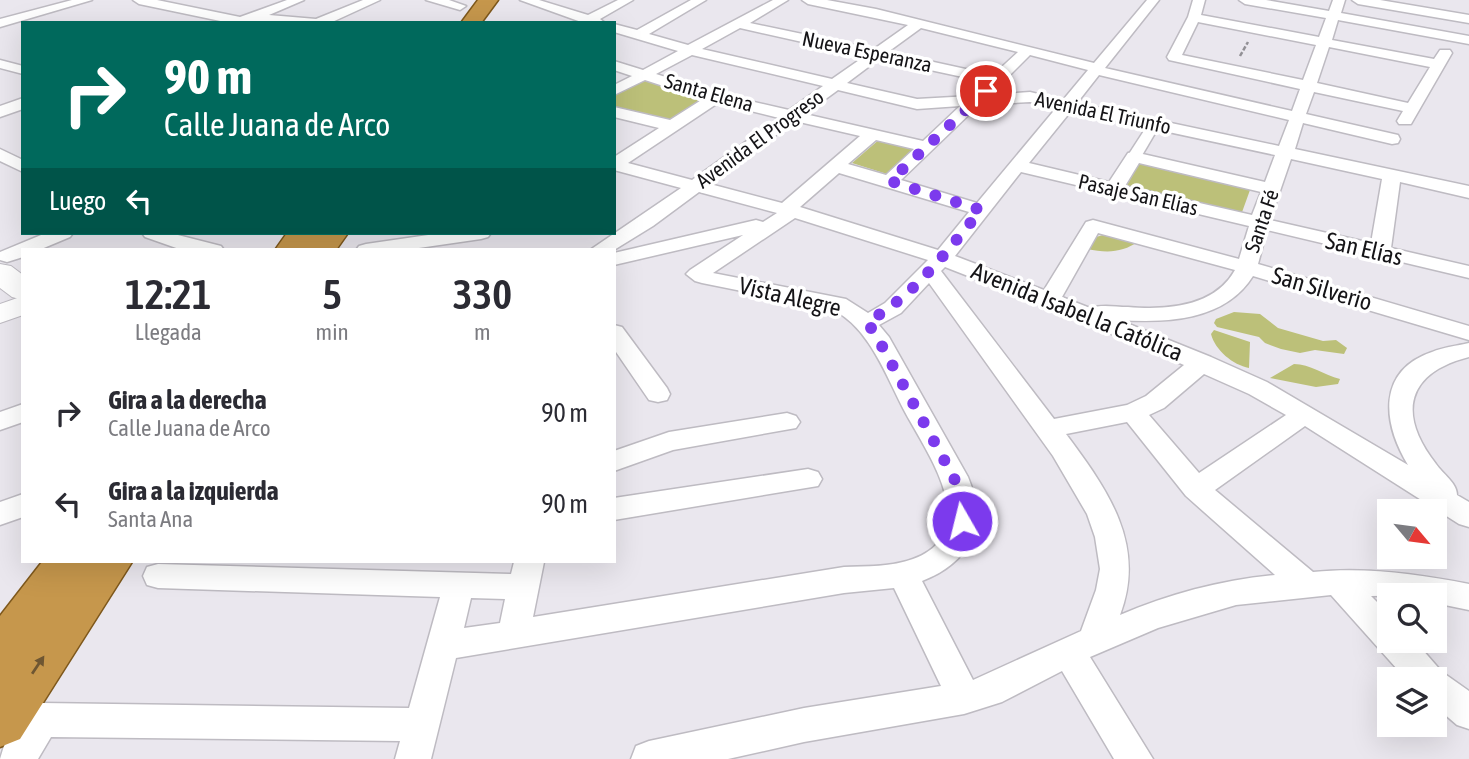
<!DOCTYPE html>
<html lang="es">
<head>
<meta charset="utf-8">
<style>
	body { margin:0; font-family:"Asap Condensed",sans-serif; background:#f2f2f3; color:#2b2b33; height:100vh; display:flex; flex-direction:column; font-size:26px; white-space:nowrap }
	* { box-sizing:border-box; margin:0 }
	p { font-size:23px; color:#7c7c81 }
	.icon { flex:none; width:38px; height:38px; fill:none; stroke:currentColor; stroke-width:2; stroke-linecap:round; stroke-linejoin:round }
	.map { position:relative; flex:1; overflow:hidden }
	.sheet { position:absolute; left:21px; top:248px; width:595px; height:315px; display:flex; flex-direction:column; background:#fff; border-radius:0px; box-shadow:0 7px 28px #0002 }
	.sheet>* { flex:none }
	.banner { position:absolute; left:21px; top:21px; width:595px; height:214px; border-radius:0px; box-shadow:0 7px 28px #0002; background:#00695c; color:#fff; overflow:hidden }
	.needle { width:46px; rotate:119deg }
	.tools { position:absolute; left:1377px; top:499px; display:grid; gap:14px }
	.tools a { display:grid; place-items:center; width:70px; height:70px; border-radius:0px; background:#fff; box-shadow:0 7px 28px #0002; font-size:35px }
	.pin { position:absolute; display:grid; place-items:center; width:60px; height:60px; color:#fff; margin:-30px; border:4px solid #fff; border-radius:50%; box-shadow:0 2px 7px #0007 }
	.me { position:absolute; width:77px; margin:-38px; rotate:352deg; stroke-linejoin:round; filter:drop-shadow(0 0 5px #0008) }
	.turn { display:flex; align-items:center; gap:24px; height:147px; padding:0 28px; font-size:32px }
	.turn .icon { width:91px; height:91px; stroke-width:2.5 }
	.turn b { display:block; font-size:49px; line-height:60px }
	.then { display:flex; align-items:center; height:66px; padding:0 28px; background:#0003; gap:14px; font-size:26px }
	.eta { display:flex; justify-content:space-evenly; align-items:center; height:119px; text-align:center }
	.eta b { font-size:42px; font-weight:600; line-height:49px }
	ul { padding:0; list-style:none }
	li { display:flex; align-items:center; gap:21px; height:91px; padding:0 28px }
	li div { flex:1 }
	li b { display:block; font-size:26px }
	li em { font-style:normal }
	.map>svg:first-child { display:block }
</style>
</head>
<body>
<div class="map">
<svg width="1469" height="759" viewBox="0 0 1469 759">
	<rect width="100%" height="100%" fill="#eae7ee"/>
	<path fill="#bcc079" d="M647,77L711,97L672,123L614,110V94Z
		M881,138L920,147L890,175L852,163Z
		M1139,163L1248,188L1250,190L1241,215L1126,187Z
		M1106,234L1139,241C1122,253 1107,253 1087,249L1093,238Z
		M1234,312L1260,314L1278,328L1323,341L1336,340L1347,348L1344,354L1315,350L1300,353L1281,349L1265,343L1259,337L1217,327L1214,323L1216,319Z
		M1214,330L1250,342L1249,368C1233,365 1215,350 1211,334Z
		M1294,364C1310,364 1324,375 1340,379L1338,384L1316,387L1270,378Z"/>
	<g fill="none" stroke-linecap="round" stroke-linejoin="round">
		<defs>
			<path id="pedestrian" d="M1155,119L1161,123L1141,157L1139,160H1129L1127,157L1151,120Z"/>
			<path id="minor" d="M72,0H92L0,27V19Z
				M133,0H157L240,17L287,0H304L269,15L316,19L363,0H380L330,23L254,21L230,23L139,4Z
				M426,0H449L466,6L460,10Z
				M520,0H539L588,15L618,0H633L600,19L605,23H584Z
				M691,0H706L649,34L688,45L773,0H788L750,23L874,49L908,25L808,4L802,0H827L876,9L1094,63L1147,0H1159L1105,68L1292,111L1300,89L1169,60L1167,57L1188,17L1193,0H1205L1201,15L1319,37L1326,18L1245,4L1239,0H1266L1329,11L1333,0H1345L1341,13L1469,36V44L1338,20L1332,40L1434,59L1440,50H1450L1452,53L1411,124H1399L1397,121L1403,111L1314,92L1306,114L1398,135L1400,139L1398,143L1392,144L1303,123L1295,149L1469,186V198L1400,182L1391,248L1469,266V278L1267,230L1258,264L1469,326V340L1253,276C1225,321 1167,323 1119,320L1211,357L1267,382L1408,465C1383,424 1376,371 1432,352C1443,347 1457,346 1469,343V357C1406,373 1397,414 1436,464C1443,474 1457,483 1457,495L1469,502V527L1459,524L1305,426L1215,490L1313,572C1367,567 1417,574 1469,584V610L1435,603V595L1371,596L1390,615V640H1414L1442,672L1469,691V729L1457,725L1435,706V679H1406L1331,595L1236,605L1158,628L1090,657L1153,759H1114L1062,671L1002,702L964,714L804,742L728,759H631L636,746L649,741L804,708L941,686L894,588L844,593L456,658L431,759H395L400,741L51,737L38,759H0L4,746L29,708L42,703L409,708L440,597L158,588L147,585L143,576L147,567L158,564L511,574L514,562H544L533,617L844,567C866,566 892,567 913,559C985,532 927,453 905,412C886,376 870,328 832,309L702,283L695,281L686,274L690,270L743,235L614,265V253L756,220L763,222L777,213L699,192L653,226L614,250H590L681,188L614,170V157L659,128L614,117V107L670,120L703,99L645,80L614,95V85L632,76L614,70V61L643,70L678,51L614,32V24L637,30ZM1198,22L1316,45L1303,80L1182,55ZM740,28L865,56L832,79L702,49ZM921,28L1018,52L993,75L888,52ZM1329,47L1430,67L1408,103L1317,83ZM692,55L823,86L789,110L719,94L656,74ZM1030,55L1088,70L1063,100L1030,92L990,95ZM879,59L986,82L971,96L917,99L847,83ZM1099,75L1289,120L1279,146L1077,103ZM838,90L917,109L960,106L923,141L805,114ZM1030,102L1057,107L977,203L901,180L979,105ZM718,103L779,118L692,180L628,163ZM1071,111L1275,155L1265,182L1134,152L1128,153L1109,182L1029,163ZM795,121L860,136L782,203L710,184ZM876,140L914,149L886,175L848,164ZM1291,159L1382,179L1371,243L1270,220ZM1139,163L1261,192L1252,215L1125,186ZM1021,172L1249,226L1239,259L1093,220L1086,222L1044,290L955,256ZM839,173L969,212L938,250L800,207ZM795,218L928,260L885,303L868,313L846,299L713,273ZM1098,233L1235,270C1214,308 1165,310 1128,307C1115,307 1102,304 1090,308L1062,297ZM945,267L1070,316L1184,365L1146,396L1127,405L1054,419L941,271ZM929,283L1053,456L1087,514L1095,537L1100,569L1096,590L1081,631L973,680L922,581C970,563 988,525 968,477L889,337L879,325L901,313ZM1204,374L1249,394L1286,415L1199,473L1149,415L1164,408ZM1127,422L1186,496L1275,575C1222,580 1169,594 1120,615C1147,544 1107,489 1066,434ZM471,598L505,599L500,623L464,628Z
				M1352,0H1380L1469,15V23L1358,4Z
				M0,60L23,66V74L0,68Z
				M23,98V109L0,117V106Z
				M0,149L23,160V172L0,161Z
				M46,233H73L70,237L39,250H23V257L7,262L0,260V252Z
				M142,233H170L221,246L224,250H182L145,237Z
				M442,233H491L488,237L481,239L405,250H356L359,246L366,244Z
				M614,325L622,327L667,388L670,394L667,400L658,402L649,400L614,349Z
				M23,404V422L0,430V412Z
				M787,413L796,416L800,422L796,428L673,450L614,471V451L669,432Z
				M808,469L818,472L822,479L818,486L614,520V498Z
				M23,494V517L0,525V502Z"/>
			<path id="tertiary" d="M23,296V315L0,323V304Z"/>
			<path id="secondary" d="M0,264L11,266L23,275V300L12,297L0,288Z"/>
			<path id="trunk" d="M478,0H498L481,23H461Z
				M287,233H348L336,250H275Z
				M42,562H132L20,739L0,747V616Z"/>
		</defs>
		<use href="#pedestrian" stroke="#bebbc2" stroke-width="3"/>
		<use href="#minor" stroke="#bebbc2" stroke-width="3"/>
		<use href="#tertiary" stroke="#bebbc2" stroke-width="2"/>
		<use href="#secondary" stroke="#bebbc2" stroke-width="2"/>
		<use href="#trunk" stroke="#7e581c" stroke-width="3"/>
		<path stroke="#929095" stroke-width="2.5" stroke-dasharray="4.5 2" stroke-linecap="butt" d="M1240,56L1248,42"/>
		<use href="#pedestrian" fill="#fff" fill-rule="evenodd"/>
		<use href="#minor" fill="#fff" fill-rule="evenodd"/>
		<use href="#tertiary" fill="#fff" fill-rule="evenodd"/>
		<use href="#secondary" fill="#fff" fill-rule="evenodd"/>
		<use href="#trunk" fill="#c6974c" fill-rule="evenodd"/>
	</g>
	<defs><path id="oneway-solid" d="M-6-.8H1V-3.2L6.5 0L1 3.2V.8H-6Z" transform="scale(1.75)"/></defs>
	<use fill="#6e5632" href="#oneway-solid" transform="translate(38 665) rotate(-56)"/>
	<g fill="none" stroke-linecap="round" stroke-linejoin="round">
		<path stroke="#7c3aed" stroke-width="12" stroke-dasharray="0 21.6" d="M962,521L963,503L954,478L877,337L867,322C914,296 947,251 981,210L890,181L986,91"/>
	</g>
	<g text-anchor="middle" stroke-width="7" stroke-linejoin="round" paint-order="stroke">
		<g font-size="21" fill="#151417" stroke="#fff">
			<text transform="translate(867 52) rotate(12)" y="7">Nueva Esperanza</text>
			<text transform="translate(709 93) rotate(16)" y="7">Santa Elena</text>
			<text transform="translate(1103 113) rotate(12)" y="7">Avenida El Triunfo</text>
			<text transform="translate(760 139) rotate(-36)" y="7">Avenida El Progreso</text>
			<text transform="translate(1138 195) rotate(13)" y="7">Pasaje San Elías</text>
			<text transform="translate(1262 221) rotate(-71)" y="7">Santa Fé</text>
		</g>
		<g font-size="24" fill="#151417" stroke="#fff">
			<text transform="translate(1364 249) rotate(13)" y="8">San Elías</text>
			<text transform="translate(1322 289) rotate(16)" y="8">San Silverio</text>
			<text transform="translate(790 297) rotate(13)" y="8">Vista Alegre</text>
			<text transform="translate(1077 312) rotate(22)" y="8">Avenida Isabel la Católica</text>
		</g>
	</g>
</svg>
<div class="tools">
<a><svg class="needle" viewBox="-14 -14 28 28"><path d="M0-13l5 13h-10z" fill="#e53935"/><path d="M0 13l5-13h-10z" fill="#7c7c81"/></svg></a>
<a><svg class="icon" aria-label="search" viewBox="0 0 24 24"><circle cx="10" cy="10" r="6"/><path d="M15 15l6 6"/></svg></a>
<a><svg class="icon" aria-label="layers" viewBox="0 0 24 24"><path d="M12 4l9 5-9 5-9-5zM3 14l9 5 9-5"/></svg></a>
</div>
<div class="pin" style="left:986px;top:91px;background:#d93025"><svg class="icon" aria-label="arrive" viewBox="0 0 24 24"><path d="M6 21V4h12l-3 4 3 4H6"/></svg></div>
<svg class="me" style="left:962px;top:521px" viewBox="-20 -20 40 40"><circle r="17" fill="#7c3aed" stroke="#fff" stroke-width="3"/><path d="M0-11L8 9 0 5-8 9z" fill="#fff"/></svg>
<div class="banner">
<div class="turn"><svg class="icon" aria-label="right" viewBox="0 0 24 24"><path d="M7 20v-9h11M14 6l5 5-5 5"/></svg><div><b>90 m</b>Calle Juana de Arco</div></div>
<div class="then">Luego<svg class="icon" aria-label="left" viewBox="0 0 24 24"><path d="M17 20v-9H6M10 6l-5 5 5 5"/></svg></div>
</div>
<section class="sheet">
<div class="eta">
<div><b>12:21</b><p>Llegada</p></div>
<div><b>5</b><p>min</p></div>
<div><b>330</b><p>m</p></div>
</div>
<ul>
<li><svg class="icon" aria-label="right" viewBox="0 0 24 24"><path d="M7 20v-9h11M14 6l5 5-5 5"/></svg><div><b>Gira a la derecha</b><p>Calle Juana de Arco</p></div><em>90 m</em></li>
<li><svg class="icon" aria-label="left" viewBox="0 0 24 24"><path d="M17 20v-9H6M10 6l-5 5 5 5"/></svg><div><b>Gira a la izquierda</b><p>Santa Ana</p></div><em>90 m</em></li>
</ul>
</section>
</div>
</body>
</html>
